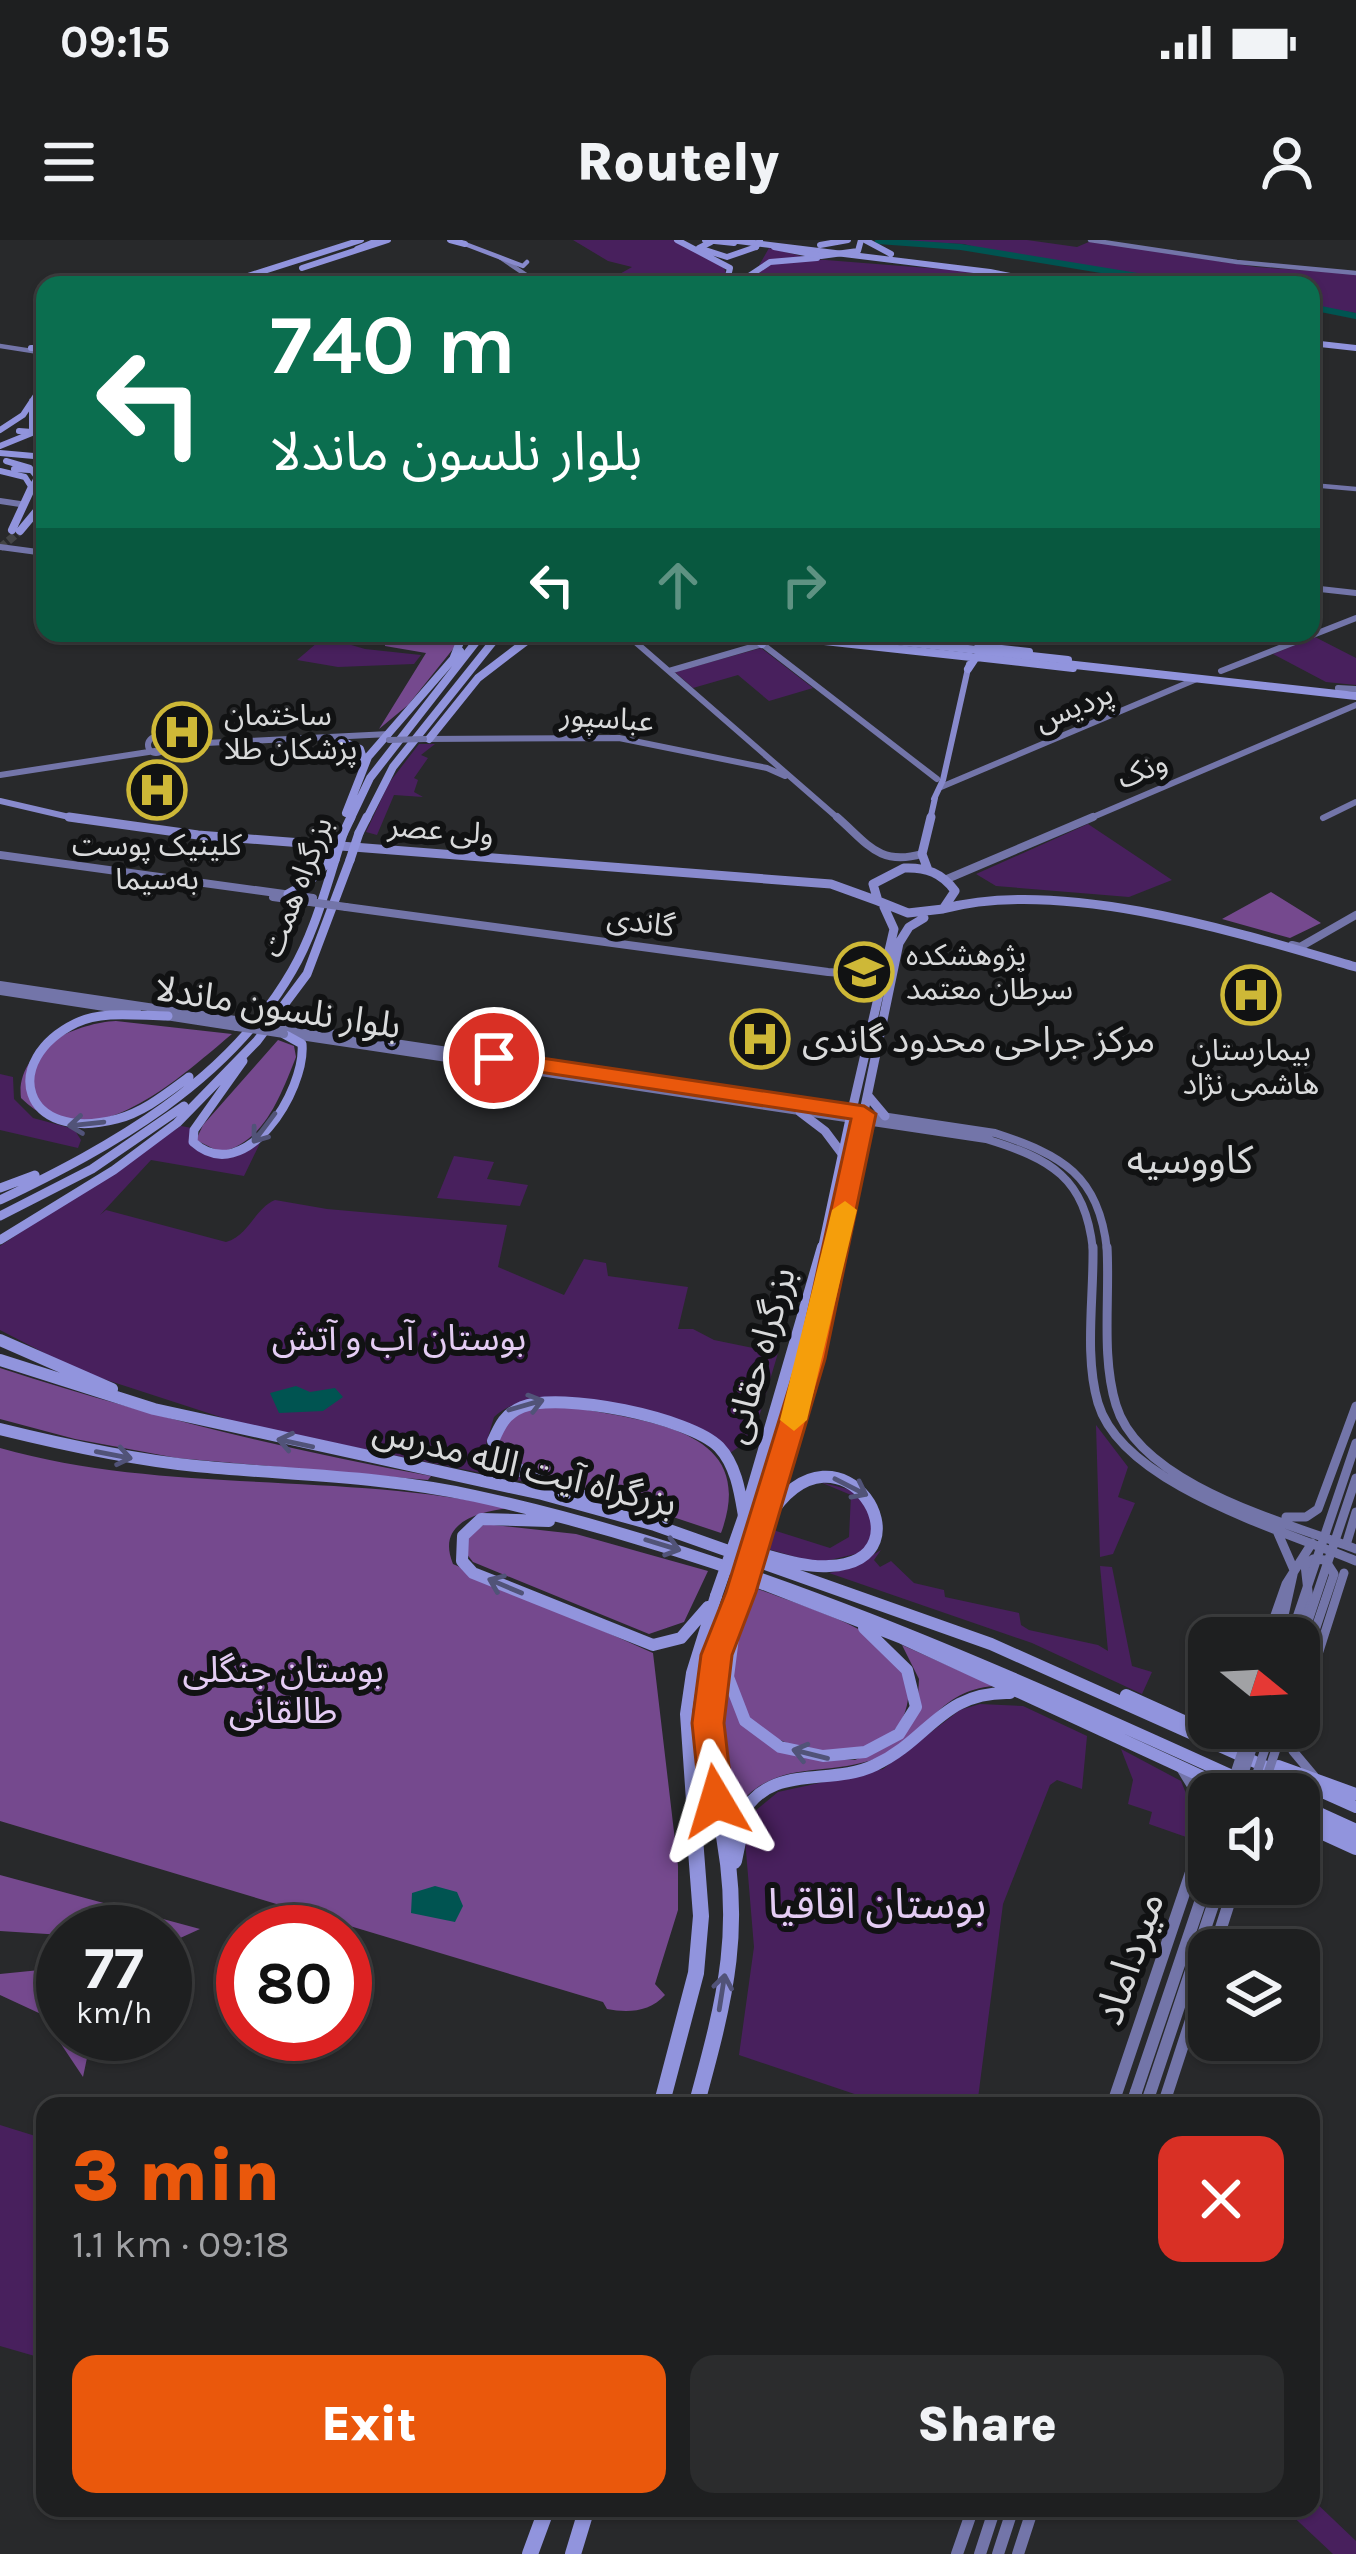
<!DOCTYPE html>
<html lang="en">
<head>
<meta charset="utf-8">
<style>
	body { margin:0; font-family:Karla,"Noto Sans Arabic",sans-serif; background:#2b2c2d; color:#f1f3f6; height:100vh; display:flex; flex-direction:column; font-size:45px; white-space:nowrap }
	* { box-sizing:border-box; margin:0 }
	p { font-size:39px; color:#a1a2a5 }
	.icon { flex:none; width:66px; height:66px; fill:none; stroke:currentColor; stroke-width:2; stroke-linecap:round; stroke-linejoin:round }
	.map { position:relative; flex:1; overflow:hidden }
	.sheet { position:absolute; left:36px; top:1857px; width:1284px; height:420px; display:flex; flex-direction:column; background:#1e1f20; border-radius:24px; box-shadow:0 3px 9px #0004,0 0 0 3px #3c3d3e }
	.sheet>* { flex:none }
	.top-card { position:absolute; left:36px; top:36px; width:1284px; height:366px; border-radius:24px; box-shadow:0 3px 9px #0004,0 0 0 3px #3c3d3e; background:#0b6e4f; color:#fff; overflow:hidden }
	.needle { width:78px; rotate:108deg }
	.tools { position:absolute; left:1188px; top:1377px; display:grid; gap:24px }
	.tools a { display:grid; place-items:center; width:132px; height:132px; border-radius:24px; background:#1e1f20; box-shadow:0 3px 9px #0004,0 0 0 3px #3c3d3e; font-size:60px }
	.speed { position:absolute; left:36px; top:1665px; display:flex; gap:24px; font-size:60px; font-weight:700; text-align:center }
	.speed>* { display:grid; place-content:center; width:156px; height:156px; border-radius:50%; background:#1e1f20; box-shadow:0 3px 9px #0004,0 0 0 3px #3c3d3e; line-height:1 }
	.speed small { font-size:30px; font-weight:400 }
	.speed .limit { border:18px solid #d22; background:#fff; color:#111 }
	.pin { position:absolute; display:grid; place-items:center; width:102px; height:102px; color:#fff; margin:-51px; border:6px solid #fff; border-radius:50%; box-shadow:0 3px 12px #0007 }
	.me { position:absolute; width:132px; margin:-66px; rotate:353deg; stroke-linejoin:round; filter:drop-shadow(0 0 9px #0008) }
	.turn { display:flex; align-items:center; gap:42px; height:252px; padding:0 36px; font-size:54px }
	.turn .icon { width:156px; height:156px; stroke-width:2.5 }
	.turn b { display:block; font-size:84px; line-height:102px }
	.lanes { display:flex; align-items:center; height:114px; padding:0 36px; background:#0003; justify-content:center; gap:60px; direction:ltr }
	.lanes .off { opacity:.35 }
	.round { display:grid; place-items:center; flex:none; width:126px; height:126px; border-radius:24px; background:#2b2c2d }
	.headline { display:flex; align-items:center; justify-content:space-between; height:204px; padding:0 36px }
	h1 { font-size:72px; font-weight:800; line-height:90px; color:#ea580c }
	.button { display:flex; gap:24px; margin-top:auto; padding:24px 36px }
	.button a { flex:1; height:138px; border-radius:24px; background:#ea580c; color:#fff; font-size:48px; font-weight:800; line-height:138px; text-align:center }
	.button a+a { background:#2b2c2d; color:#f1f3f6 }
	.status { display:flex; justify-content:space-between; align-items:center; height:84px; padding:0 60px; background:#1e1f20; direction:ltr }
	.status svg { height:33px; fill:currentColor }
	header { display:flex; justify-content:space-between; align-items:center; height:156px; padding:0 36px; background:#1e1f20; font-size:54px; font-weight:800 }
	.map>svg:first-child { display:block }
</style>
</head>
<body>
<div class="status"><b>09:15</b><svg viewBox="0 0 49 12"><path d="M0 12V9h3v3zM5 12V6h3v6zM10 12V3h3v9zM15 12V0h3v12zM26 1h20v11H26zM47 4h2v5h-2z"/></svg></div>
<header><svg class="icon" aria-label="menu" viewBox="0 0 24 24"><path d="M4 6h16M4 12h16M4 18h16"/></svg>Routely<svg class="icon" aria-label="person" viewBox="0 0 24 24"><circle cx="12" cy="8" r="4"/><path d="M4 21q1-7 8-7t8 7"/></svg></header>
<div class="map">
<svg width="1356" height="2314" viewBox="0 0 1356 2314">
	<rect width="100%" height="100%" fill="#28292b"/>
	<path fill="#48205d" d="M573,0H675L723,26L726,33L721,45H612L604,43L632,27L608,21Z
		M878,0H1027L1077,7L1091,1L1256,27L1356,34V73L1311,66V45H1189L1014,18L964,4Z
		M769,8L813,19L978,32L1040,45H748Z
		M324,397L365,409L421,415L414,424L338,427L297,420Z
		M1315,397L1356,418V445L1326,442L1273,414Z
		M761,408L813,448L769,461L738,435L693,448L675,432Z
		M419,504H435L421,515L428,518L414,538L418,540L414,552L423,557L394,555L377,595L366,592L389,543Z
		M1088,584L1172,640L1129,657L996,646L976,634Z
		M0,834L13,837L14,859L33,878L74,889L81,900L78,908L0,890Z
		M181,886L192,888L193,907C215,921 239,918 260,903L244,936L151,920L100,975L106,970L226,1002C249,996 254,969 275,960L327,969L507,985L498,1027L564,1055L584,1019L606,1023L608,1036L688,1047L678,1089H693L714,1100L778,1113L753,1197L730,1213L722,1203C660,1184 549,1128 494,1177L486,1204L499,1225L531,1243L245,1185L79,1131L0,1090V1006Z
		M454,916L494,922L487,939L528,945L520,966L437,958Z
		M1096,1185L1128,1227L1118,1257L1135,1263L1113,1314L1100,1317Z
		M820,1242L859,1252L876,1288L864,1312L817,1323L768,1309L773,1290L830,1308L849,1297L851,1255Z
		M881,1310L874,1320L880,1327L891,1321L914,1343L944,1350L945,1357L1019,1373L1021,1385L1029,1390L1098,1405L1108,1411L1100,1326L1112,1327L1132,1426L1152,1432L1142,1454L1032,1403L829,1333L852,1328Z
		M980,1464L1023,1466L1087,1496L1082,1549L1057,1540L1050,1545L1003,1664L977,1866H890L739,1815L754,1707L745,1599L755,1571L778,1552L883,1529L960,1470Z
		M1121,1509L1181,1541L1195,1576L1189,1598L1149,1584L1152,1572L1128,1564L1133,1540Z
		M0,1885L45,1899V2119L0,2106Z
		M1311,2258L1356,2301V2314H1333L1284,2268H1311Z"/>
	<path fill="#75498e" d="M421,393H449L457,404L408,465L379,489L426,413L385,406L384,397L421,398Z
		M1271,652L1321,683L1290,698L1222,679Z
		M116,781L232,794C179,838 88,925 21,858C15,809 77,783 116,781Z
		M278,800L294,806L296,817C280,857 264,903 220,912L196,900L203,885Z
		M0,1128C142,1174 284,1210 431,1236L428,1240L177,1218L75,1199L0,1179Z
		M559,1164C634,1182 762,1182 721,1293L514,1224L497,1196L510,1174Z
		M0,1208C166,1255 341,1231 509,1268C477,1272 436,1283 453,1324L653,1413L678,1626V1670L655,1744L665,1755C650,1772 628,1773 607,1769L603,1762L0,1581Z
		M485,1284L576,1294L708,1331L684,1382L649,1394L473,1322L466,1313L468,1296Z
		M753,1347C792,1363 858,1381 888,1409C899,1420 910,1444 908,1459C898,1542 747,1521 734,1446C728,1411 742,1379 753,1347Z
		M902,1405L994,1446C937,1451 930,1493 885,1515C827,1541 773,1513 732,1574L715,1486L722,1433L734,1466L804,1518L855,1520L895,1502L917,1475L919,1439Z
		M0,1635L200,1689L167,1704L165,1692L63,1695L0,1691Z
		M50,1729L63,1738V1794H92L83,1837L41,1774L0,1755V1734Z"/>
	<path fill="#005451" d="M296,1146L310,1152L335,1148L343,1157L323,1171L279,1173L270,1153Z
		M435,1646L457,1652L463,1666L455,1682L411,1673L412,1653Z"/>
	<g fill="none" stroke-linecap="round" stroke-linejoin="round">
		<path stroke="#005451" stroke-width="6" d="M878,1L961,7L1192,45
			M1311,67L1356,76"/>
		<path stroke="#434445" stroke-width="8" stroke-dasharray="8 3" stroke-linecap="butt" d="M0,308L20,291"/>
		<path stroke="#7375a9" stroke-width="4.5" d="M1090,0L1237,22L1356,33
			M501,18L541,45
			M0,106L45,113
			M1311,245L1356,249"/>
		<path stroke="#7375a9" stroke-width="6" d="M0,261L20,264
			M0,307L45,313
			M1311,348L1356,353
			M625,393L840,580
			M669,431L762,404L937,539
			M1221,431L1356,378
			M1338,448L1356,449
			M148 505a8 8 0 1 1 16 0a8 8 0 1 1-16 0Z
			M424,499L619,498L767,528L785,536
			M165,501L186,504L389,494
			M0,535L155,511
			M941,547L1199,438
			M1323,578L1356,562
			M1086,580L1356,465"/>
		<path stroke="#7375a9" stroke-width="8" d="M837,577C868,604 879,626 922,614
			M0,615L313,658
			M947,639L1093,577
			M273,657L310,662
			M346,667L828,732L870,735L884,730
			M1292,705L1300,707L1356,675
			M0,745L242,781
			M0,751L137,772
			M166,776L237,787
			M295,788L995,893C1062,915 1099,935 1107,1010
			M287,794L986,899C1051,919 1085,937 1093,1010"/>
		<path stroke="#7375a9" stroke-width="9" d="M1093,1007C1094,1057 1084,1115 1098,1163C1122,1245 1283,1290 1356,1321
			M1107,1007C1110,1058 1101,1116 1116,1165C1140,1245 1285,1282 1356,1309
			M1286,1277H1306L1318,1269L1356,1166
			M1277,1291L1294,1330L1279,1398
			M1346,1305L1356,1272
			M1267,1398L1286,1344L1312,1303
			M1296,1398L1309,1360L1305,1325L1313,1319L1325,1320L1334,1334L1299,1438
			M1299,1474L1344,1333
			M1295,1488L1293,1511L1314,1536
			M1181,1529L1197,1555L1201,1575"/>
		<path stroke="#7375a9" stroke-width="12" d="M1214,1710L1235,1644
			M1112,1866L1204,1594L1200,1572
			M1131,1866L1136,1852
			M1163,1866L1209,1725
			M957,2314L973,2268
			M980,2314L995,2268
			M998,2314L1013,2268
			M1018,2314L1033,2268"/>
		<path stroke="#888acd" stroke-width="4.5" d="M457,1L523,26L527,22"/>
		<path stroke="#888acd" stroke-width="6" d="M934,559L943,540L969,424
			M0,561L82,580
			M930,580L935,558"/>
		<path stroke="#888acd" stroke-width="9" d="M69,577L198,595L831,644L878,661
			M904,628C926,627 942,633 955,651L943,669L908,673L878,661L873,644Z
			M928,630L922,614L931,577
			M943,669C1061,637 1240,693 1356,727
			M869,857L885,876
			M800,872L825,891L843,915
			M850,879L894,689L884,667
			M862,881L899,703L909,687L924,678"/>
		<path stroke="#9194dd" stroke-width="6" d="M450,0L465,4
			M677,0L730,28L726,45
			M705,0L734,3
			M730,0L990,32L1056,45
			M865,0L891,14
			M711,2L699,8L727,17L756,7
			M820,5L848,0
			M357,9L379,0
			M302,28L388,0
			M746,38L770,22L817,18
			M1081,41L1119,37L1172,45
			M220,45L361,0
			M1311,103L1356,108
			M31,108H45
			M45,152V179
			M0,190L23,175L45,142
			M0,206L32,193V161
			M0,213L45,217
			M6,221L30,228L37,237L30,252
			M0,231L25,237L32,248"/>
		<path stroke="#9194dd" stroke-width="8" d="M12,290L31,249
			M20,291L45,261
			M453,393L460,402L454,417
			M713,393L755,398L762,404
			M751,393L971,417
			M851,393L906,399
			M974,400L983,407L1029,412
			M1066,424L1356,456
			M968,429L976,417L1073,428
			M429,499L478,438L533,396
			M341,501L360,509L364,521
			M346,573L368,517L460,411
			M350,580L370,538L483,393
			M366,580L393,527L500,393"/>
		<path stroke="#9194dd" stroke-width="9" d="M359,593L367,577
			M343,594L351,577
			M288,654L309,642L332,618
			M168,776C139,776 103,770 76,783C0,820 21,904 117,879C144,872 167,853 189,837
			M243,821L194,890L193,902C245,949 306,850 302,804L284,794
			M0,948L35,935
			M0,960C113,906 227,843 292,731C312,697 323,658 335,620
			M0,976L92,929L184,866
			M0,1000L114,930L177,883L257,801L307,734L350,620
			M822,1010L850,879
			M834,1010L862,881"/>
		<path stroke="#9194dd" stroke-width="12" d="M0,1100L112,1149
			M0,1120L154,1169L542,1254L655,1285L991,1404L1356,1567
			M0,1189C65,1205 129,1219 196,1226C289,1235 383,1236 475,1256C754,1317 1014,1437 1272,1554
			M594,1259C555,1247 515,1239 493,1201C500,1185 505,1174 522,1167C560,1151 691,1178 719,1207C736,1225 740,1252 744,1276
			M745,1275L823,1007
			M549,1281L481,1279L463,1296L462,1321L473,1333L653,1405L681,1398L708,1367
			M760,1288L811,1119L835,1007
			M746,1310C772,1316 803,1328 829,1326C936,1322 840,1164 768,1278
			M743,1336L902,1398L1240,1554
			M735,1382L728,1437L745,1481L780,1507L823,1516L865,1512L899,1494L916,1467L907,1430L864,1388
			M1126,1455L1228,1501
			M1278,1526L1356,1554
			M1299,1566L1319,1575
			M693,1575L686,1474L692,1433L716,1356
			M719,1575C703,1497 712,1425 741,1352
			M742,1575C770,1522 830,1547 875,1525C929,1500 942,1451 1010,1453"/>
		<path stroke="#9194dd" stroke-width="16" d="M1312,1572L1356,1592
			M1299,1581L1356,1607
			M734,1621L744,1572
			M661,1866L696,1733L701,1676L693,1572
			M696,1866C726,1756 745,1685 719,1572
			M530,2314L547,2268
			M573,2314L587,2268"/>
		<path stroke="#7375a9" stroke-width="6" d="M389,500L424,499"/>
		<path stroke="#7375a9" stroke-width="8" d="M310,662L346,667
			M242,781L295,788
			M237,787L284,794"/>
		<path stroke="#7375a9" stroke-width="9" d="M1290,1398L1356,1203
			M1299,1408L1356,1238
			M1228,1554L1250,1488
			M1237,1554L1259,1488
			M1250,1554L1272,1488
			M1261,1554L1283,1488"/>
		<path stroke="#7375a9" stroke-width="12" d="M1136,1852L1209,1636
			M1148,1859L1220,1644"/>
		<path stroke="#888acd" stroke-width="4.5" d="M1071,45L1081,41"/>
		<path stroke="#9194dd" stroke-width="6" d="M756,7L760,0
			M774,7L821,16L858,11L861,0
			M19,191L45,193
			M14,229L45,231"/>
		<path stroke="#9194dd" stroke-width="8" d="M895,401L1068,420"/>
		<path stroke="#9194dd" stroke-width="9" d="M335,620L343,594
			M350,620L359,593"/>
		<path stroke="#9194dd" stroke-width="12" d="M741,1352L760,1288
			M716,1356L744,1276"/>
	</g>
	<defs><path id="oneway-shaft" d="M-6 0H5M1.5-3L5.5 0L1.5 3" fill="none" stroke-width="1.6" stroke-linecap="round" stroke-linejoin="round" transform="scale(3)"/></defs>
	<g stroke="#515378">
		<use href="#oneway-shaft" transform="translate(86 884) rotate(174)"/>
		<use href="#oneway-shaft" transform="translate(264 888) rotate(127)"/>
		<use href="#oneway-shaft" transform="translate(526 1165) rotate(-16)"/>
		<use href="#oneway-shaft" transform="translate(295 1203) rotate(-168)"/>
		<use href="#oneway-shaft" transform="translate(114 1215) rotate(11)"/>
		<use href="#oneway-shaft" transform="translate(851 1247) rotate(27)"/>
		<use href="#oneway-shaft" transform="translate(663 1305) rotate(17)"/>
		<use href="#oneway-shaft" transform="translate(505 1346) rotate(-157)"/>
		<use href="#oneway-shaft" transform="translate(810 1514) rotate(-166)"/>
		<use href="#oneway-shaft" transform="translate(722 1752) rotate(-81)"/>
	</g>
	<path fill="#ea580c" stroke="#983908" stroke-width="3" d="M494,811L864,866L876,874L825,1119L756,1352L732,1415L724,1483L733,1561L728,1572L716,1577L705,1572L700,1561L692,1483L701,1415L726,1352L798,1119L851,879L486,824V813Z"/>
	<path fill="#f59e0b" d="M845,961L857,970L807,1180L794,1191L780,1180L832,970Z"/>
	<defs>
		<symbol id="hospital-ring" viewBox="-11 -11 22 22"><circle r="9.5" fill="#111213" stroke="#ceb837" stroke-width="1.5"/><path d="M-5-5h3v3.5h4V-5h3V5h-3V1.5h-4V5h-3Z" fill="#ceb837"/></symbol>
		<symbol id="university-ring" viewBox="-11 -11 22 22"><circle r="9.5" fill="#111213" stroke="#ceb837" stroke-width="1.5"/><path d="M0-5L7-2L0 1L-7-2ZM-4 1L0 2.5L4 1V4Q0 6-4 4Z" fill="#ceb837"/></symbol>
	</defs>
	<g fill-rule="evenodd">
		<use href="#hospital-ring" x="149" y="459" width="66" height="66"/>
		<use href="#hospital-ring" x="124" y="517" width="66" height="66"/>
		<use href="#university-ring" x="831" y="699" width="66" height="66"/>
		<use href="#hospital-ring" x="1218" y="722" width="66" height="66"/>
		<use href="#hospital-ring" x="727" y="766" width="66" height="66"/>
	</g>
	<g text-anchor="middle" stroke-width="12" stroke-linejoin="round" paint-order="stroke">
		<g font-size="30" fill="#d9dadb" stroke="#111213">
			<text transform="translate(1074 467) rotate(-22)" y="10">پردیس</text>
			<text transform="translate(607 478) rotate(4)" y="10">عباسپور</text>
			<text transform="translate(1142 530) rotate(-23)" y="10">ونک</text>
			<text transform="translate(441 590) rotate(5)" y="10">ولی عصر</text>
			<text transform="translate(297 647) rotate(-69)" y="10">بزرگراه همت</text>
			<text transform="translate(641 682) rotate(8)" y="10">گاندی</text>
		</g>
		<g font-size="30" fill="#d9dadb" stroke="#111213" text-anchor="start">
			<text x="224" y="485">ساختمان<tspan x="224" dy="34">پزشکان طلا</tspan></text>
			<text x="157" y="615" text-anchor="middle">کلینیک پوست<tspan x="157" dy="34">به‌سیما</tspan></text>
			<text x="906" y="725">پژوهشکده<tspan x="906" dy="34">سرطان معتمد</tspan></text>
			<text x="1251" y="820" text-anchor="middle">بیمارستان<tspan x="1251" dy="34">هاشمی نژاد</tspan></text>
		</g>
		<g font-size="36" fill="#d9dadb" stroke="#111213">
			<text transform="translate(278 766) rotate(9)" y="13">بلوار نلسون ماندلا</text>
			<text transform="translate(758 1115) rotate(-74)" y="13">بزرگراه حقانی</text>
			<text transform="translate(525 1226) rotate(14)" y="13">بزرگراه آیت الله مدرس</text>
		</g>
		<g font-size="36" fill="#d9dadb" stroke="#111213" text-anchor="start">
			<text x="802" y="812">مرکز جراحی محدود گاندی</text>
		</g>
		<g font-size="36" fill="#e4ccf3" stroke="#111213">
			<text x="399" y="1110">بوستان آب و آتش</text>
			<text x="283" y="1442">بوستان جنگلی<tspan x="283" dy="41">طالقانی</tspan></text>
		</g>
		<g font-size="39" fill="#d9dadb" stroke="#111213">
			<text x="1190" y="933">کاووسیه</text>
		</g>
		<g font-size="42" fill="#e4ccf3" stroke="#111213">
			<text x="877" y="1678">بوستان اقاقیا</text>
		</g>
		<g font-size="42" fill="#d9dadb" stroke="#111213">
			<text transform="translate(1128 1718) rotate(-71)" y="15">میرداماد</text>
		</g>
	</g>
</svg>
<div class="tools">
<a><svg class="needle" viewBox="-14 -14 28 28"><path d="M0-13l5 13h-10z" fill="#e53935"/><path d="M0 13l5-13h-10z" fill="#a1a2a5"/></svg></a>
<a><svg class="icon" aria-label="sound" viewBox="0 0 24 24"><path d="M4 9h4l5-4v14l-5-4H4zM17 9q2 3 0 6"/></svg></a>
<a><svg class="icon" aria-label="layers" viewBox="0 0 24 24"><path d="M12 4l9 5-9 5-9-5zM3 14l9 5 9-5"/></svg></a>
</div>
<div class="speed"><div>77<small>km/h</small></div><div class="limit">80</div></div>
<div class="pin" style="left:494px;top:818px;background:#d93025"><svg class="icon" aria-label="arrive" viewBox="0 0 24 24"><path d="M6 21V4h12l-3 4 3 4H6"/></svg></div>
<svg class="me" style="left:716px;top:1561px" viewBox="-20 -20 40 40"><path d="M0-17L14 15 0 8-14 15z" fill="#ea580c" stroke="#fff" stroke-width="4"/></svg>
<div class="top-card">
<div class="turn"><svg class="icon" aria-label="left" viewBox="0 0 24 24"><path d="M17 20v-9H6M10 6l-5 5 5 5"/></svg><div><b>740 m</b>بلوار نلسون ماندلا</div></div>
<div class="lanes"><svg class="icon" aria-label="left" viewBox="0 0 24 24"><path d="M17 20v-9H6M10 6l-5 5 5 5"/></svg><svg class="icon off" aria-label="ahead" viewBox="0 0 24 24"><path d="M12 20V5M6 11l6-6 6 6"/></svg><svg class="icon off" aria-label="right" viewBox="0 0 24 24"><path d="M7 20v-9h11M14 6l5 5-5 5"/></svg></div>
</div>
<section class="sheet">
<div class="headline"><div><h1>3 min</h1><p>1.1 km · 09:18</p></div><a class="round" style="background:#d93025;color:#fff"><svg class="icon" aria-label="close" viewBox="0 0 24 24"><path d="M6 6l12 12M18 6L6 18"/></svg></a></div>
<div class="button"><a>Exit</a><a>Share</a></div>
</section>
</div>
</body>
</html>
